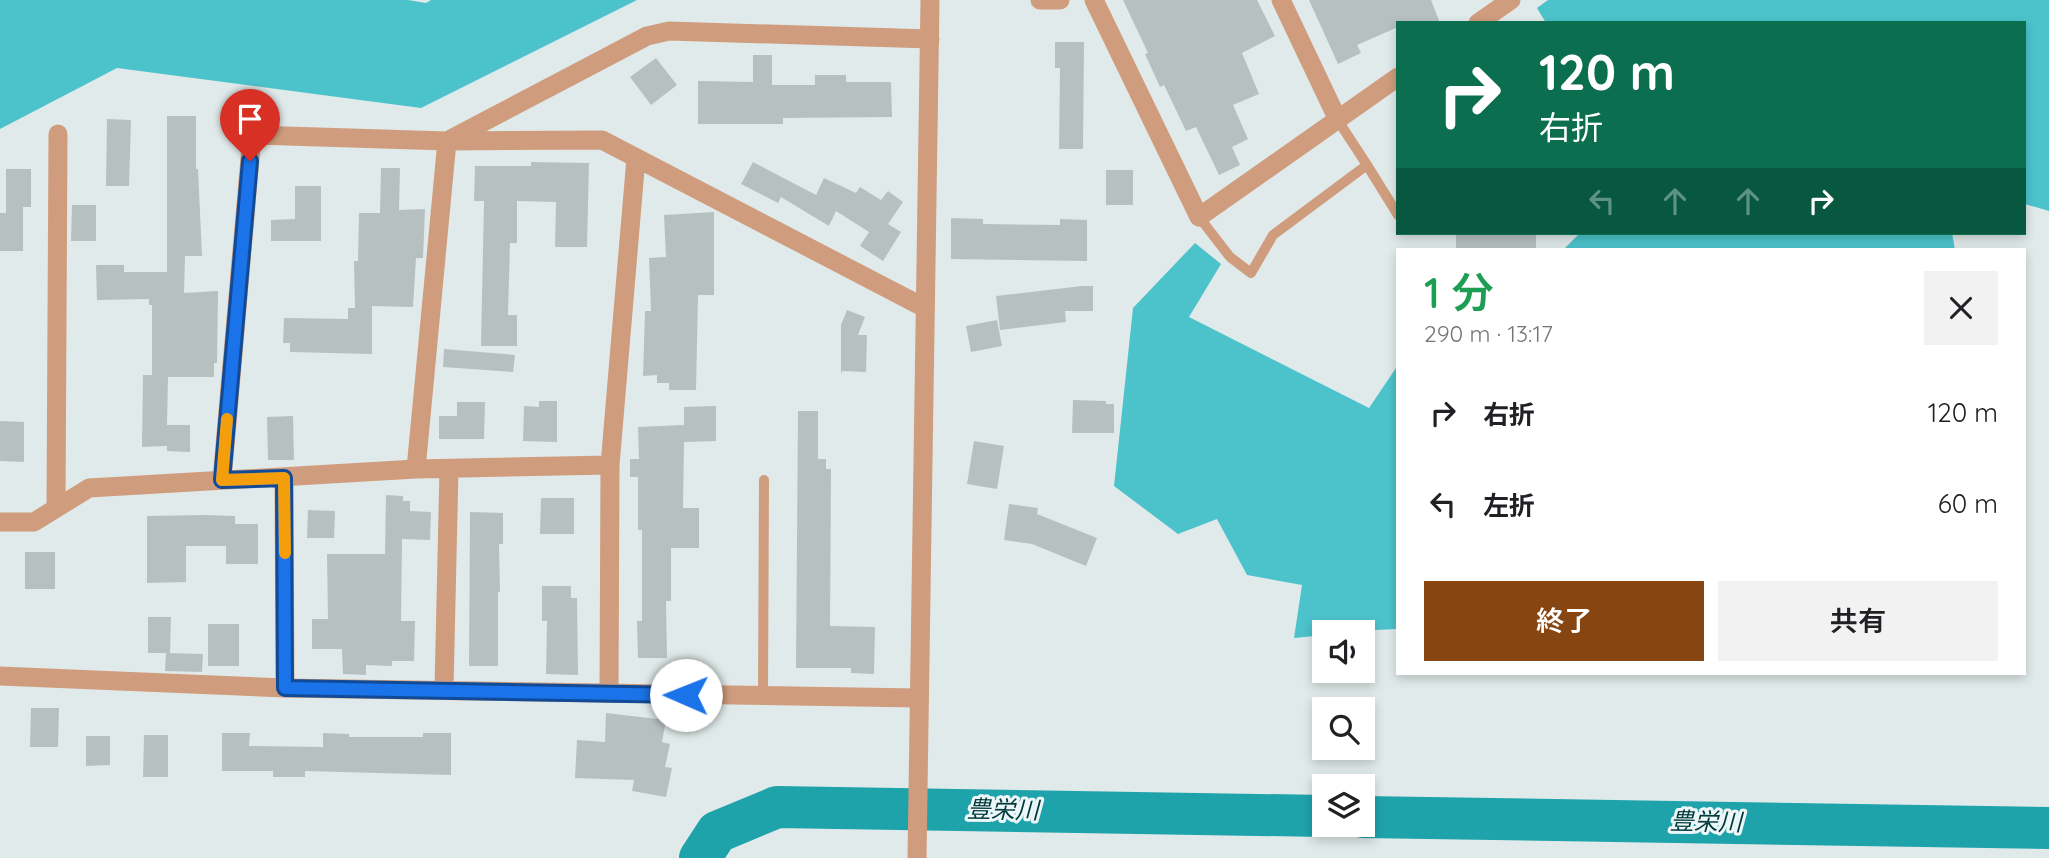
<!DOCTYPE html>
<html lang="ja">
<head>
<meta charset="utf-8">
<style>
	body { margin:0; font-family:Quicksand,"Noto Sans JP",sans-serif; background:#f2f2f2; color:#202124; height:100vh; display:flex; flex-direction:column; font-size:26px; white-space:nowrap }
	* { box-sizing:border-box; margin:0 }
	p { font-size:23px; color:#757577 }
	.icon { flex:none; width:38px; height:38px; fill:none; stroke:currentColor; stroke-width:2; stroke-linecap:round; stroke-linejoin:round }
	.map { position:relative; flex:1; overflow:hidden }
	.details { position:absolute; left:1396px; top:248px; width:630px; height:427px; display:flex; flex-direction:column; background:#fff; border-radius:0px; box-shadow:0 4px 10px #0003 }
	.details>* { flex:none }
	.hud { position:absolute; left:1396px; top:21px; width:630px; height:214px; border-radius:0px; box-shadow:0 4px 10px #0003; background:#0b6e4f; color:#fff; overflow:hidden }
	.fabs { position:absolute; left:1312px; top:620px; display:grid; gap:14px }
	.fabs a { display:grid; place-items:center; width:63px; height:63px; border-radius:0px; background:#fff; box-shadow:0 4px 10px #0003; font-size:35px }
	.pin { position:absolute; display:grid; place-items:center; width:60px; height:60px; color:#fff; margin:-72px -30px; border-radius:50% 50% 50% 0; rotate:-45deg; box-shadow:0 0 7px #0007 }
	.pin .icon { rotate:45deg }
	.me { position:absolute; width:77px; margin:-38px; rotate:271deg; stroke-linejoin:round; filter:drop-shadow(0 0 5px #0008) }
	.turn { display:flex; align-items:center; gap:24px; height:147px; padding:0 28px; font-size:32px }
	.turn .icon { width:91px; height:91px; stroke-width:2.5 }
	.turn b { display:block; font-size:49px; line-height:60px }
	.lanes { display:flex; align-items:center; height:66px; padding:0 28px; background:#0003; justify-content:center; gap:35px; direction:ltr }
	.lanes .off { opacity:.35 }
	.round { display:grid; place-items:center; flex:none; width:74px; height:74px; border-radius:0px; background:#f2f2f2 }
	.headline { display:flex; align-items:center; justify-content:space-between; height:119px; padding:0 28px }
	h1 { font-size:42px; font-weight:600; line-height:52px; color:#1e9e55 }
	.button { display:flex; gap:14px; margin-top:auto; padding:14px 28px }
	.button a { flex:1; height:80px; border-radius:0px; background:#874511; color:#fff; font-size:28px; font-weight:600; line-height:80px; text-align:center }
	.button a+a { background:#f2f2f2; color:#202124 }
	ul { padding:0; list-style:none }
	li { display:flex; align-items:center; gap:21px; height:91px; padding:0 28px }
	li div { flex:1 }
	li b { display:block; font-size:26px }
	li em { font-style:normal }
	.map>svg:first-child { display:block }
</style>
</head>
<body>
<div class="map">
<svg width="2049" height="858" viewBox="0 0 2049 858">
	<rect width="100%" height="100%" fill="#e1eaea"/>
	<path fill="#4cc3cb" d="M0,0H408L426,3L431,0H637L421,108L117,68L0,129Z
		M1548,0H2049V211L2025,204V23H1546L1537,8Z
		M1580,233H1952L1955,250H1563Z
		M1195,243L1221,264L1189,317L1369,408L1398,365V629L1325,632V635L1294,638L1302,585L1247,575L1217,519L1178,534L1114,486L1133,308Z"/>
	<g fill="none" stroke-linecap="round" stroke-linejoin="round">
		<path stroke="#1fa3ab" stroke-width="42" d="M1363,817L2049,828
			M700,858L717,832L777,807L1325,816"/>
	</g>
	<path fill="#b7c0c1" d="M1123,0H1257L1275,36L1242,53L1259,94L1233,105L1248,139L1232,147L1240,165L1219,175L1196,127L1186,131L1164,85L1160,87L1145,54L1148,53Z
		M1309,0H1431L1440,23H1398V27L1357,45L1361,53L1338,64Z
		M1055,42H1084L1083,149H1059L1060,68H1055Z
		M753,55H772V85H815V75H846V82H891L892,117L783,118V124H698V81L753,82Z
		M656,58L677,85L651,105L630,77Z
		M167,116H196V169H198L202,256H185L184,293L218,291L217,363H214V377H168L167,425H190V452L167,451V446L142,447L143,375H152V305H149V299L97,300L96,265H124V272H167Z
		M107,119L131,120L129,186H106Z
		M531,162L589,163L587,247H555L556,202L517,201V243H510L508,315H517V346H481L484,201H474L475,166H531Z
		M753,162L816,195L824,178L856,193L860,187L881,200L888,191L903,202L888,224L901,232L883,261L860,246L869,232L836,211L829,226L781,197L778,203L741,184Z
		M381,168H400L399,210L425,209L423,258H416L413,307L372,306V354L290,352V343H283L284,318L348,319V308H355L354,261H358L359,213H380Z
		M6,169H31V207H23V251H0V213H6Z
		M1106,170H1133V205H1106Z
		M295,186H321V241H271V220L295,219Z
		M72,205H96V241H71Z
		M714,212V295H698L696,390H669V383H657V375L643,376L645,311H651L649,258L666,257L664,215Z
		M951,218L983,219V224L1060,225V219L1087,220V261L951,259Z
		M1456,233H1536V250H1456Z
		M1082,286H1093V311H1065L1066,322L1000,330L996,296Z
		M847,310L865,317L858,335H867L866,372L842,371L841,375V325Z
		M997,320L1002,346L971,352L966,326Z
		M444,349L515,355L513,372L443,367Z
		M1073,400L1106,401V404H1114V433H1072Z
		M539,401H557V442L523,441L524,406L539,407Z
		M457,402H485L484,439H439V416H457Z
		M716,406V441L684,442L683,508H699V548H671V601H666L667,658H638L637,621H642V530H638V477H630V459H639L638,427L684,425V407Z
		M798,411H818V459H826V469H831L830,626L875,627L874,674L851,673V668H796Z
		M293,416L294,460H268L267,417Z
		M0,421L24,422V462L0,461Z
		M974,441L1004,446L997,489L967,484Z
		M386,495L403,496V501H410V511L431,512L430,540L402,539L401,621H415L414,661H392V666L366,665V675L343,674L342,649H312V619H328L327,554H385Z
		M541,498H574V534H540Z
		M1009,504L1038,508L1037,514L1097,538L1086,566L1032,544L1004,540Z
		M308,510L335,511L334,538H307Z
		M470,512L503,513V544H499L500,592H498V666H469Z
		M206,515L235,516V524H258V564H226V546H186V582L147,583V516Z
		M25,552H55V589H25Z
		M542,586H571V598H577L578,675L546,674L547,621H542Z
		M148,617H171L170,653H148Z
		M208,624H239V666H208Z
		M166,653L203,654L202,672L165,671Z
		M31,708H59L58,747H30Z
		M606,713L666,720L662,742L670,744L665,767L672,768L666,797L632,791L634,780L575,778L577,740L605,742Z
		M222,733H250L249,746L323,747V733L349,734V737H423V733H451V775L305,771V777H273V771H222Z
		M144,735H168V777H143Z
		M86,736H110V765L86,766Z"/>
	<g fill="none" stroke-linecap="round" stroke-linejoin="round">
		<path stroke="#cf9d7d" stroke-width="10" d="M1367,165L1398,215
			M1199,217L1230,257L1251,273L1273,235L1367,165L1337,119
			M763,696L764,480"/>
		<path stroke="#cf9d7d" stroke-width="19" d="M1040,0H1060
			M1094,0L1199,217L1398,77
			M1281,0L1337,118
			M1478,23L1511,0
			M451,139L647,36L669,31L930,39
			M416,469L447,141
			M284,478L285,688L919,698
			M222,480L252,135L447,141L602,140L925,308
			M56,507L58,134
			M0,522H34L89,488L416,469L610,465
			M444,689L449,469
			M609,693L610,465L636,158"/>
		<path stroke="#cf9d7d" stroke-width="19" d="M0,676L285,688
			M917,858L930,0"/>
	</g>
	<g fill="none" stroke-linecap="round" stroke-linejoin="round">
		<defs>
			<path id="route" d="M250,161L222,480L284,478L285,688L686,695"/>
		</defs>
		<use href="#route" stroke="#114b97" stroke-width="18"/>
		<use href="#route" stroke="#1a73e8" stroke-width="12"/>
		<path stroke="#f59e0b" stroke-width="12" d="M227,419L222,480L284,478L285,553"/>
	</g>
	<g text-anchor="middle" stroke-width="6" stroke-linejoin="round" paint-order="stroke">
		<g font-size="24" font-style="italic" fill="#00393c" stroke="#eef7f8">
			<text transform="translate(1003 810) rotate(1)" y="8">豊栄川</text>
			<text transform="translate(1706 822) rotate(1)" y="8">豊栄川</text>
		</g>
	</g>
</svg>
<div class="fabs">
<a><svg class="icon" aria-label="sound" viewBox="0 0 24 24"><path d="M4 9h4l5-4v14l-5-4H4zM17 9q2 3 0 6"/></svg></a>
<a><svg class="icon" aria-label="search" viewBox="0 0 24 24"><circle cx="10" cy="10" r="6"/><path d="M15 15l6 6"/></svg></a>
<a><svg class="icon" aria-label="layers" viewBox="0 0 24 24"><path d="M12 4l9 5-9 5-9-5zM3 14l9 5 9-5"/></svg></a>
</div>
<div class="pin" style="left:250px;top:161px;background:#d93025"><svg class="icon" aria-label="arrive" viewBox="0 0 24 24"><path d="M6 21V4h12l-3 4 3 4H6"/></svg></div>
<svg class="me" style="left:686px;top:695px" viewBox="-20 -20 40 40"><circle r="19" fill="#fff"/><path d="M0-13L10 11 0 6-10 11z" fill="#1a73e8"/></svg>
<div class="hud">
<div class="turn"><svg class="icon" aria-label="right" viewBox="0 0 24 24"><path d="M7 20v-9h11M14 6l5 5-5 5"/></svg><div><b>120 m</b>右折</div></div>
<div class="lanes"><svg class="icon off" aria-label="left" viewBox="0 0 24 24"><path d="M17 20v-9H6M10 6l-5 5 5 5"/></svg><svg class="icon off" aria-label="ahead" viewBox="0 0 24 24"><path d="M12 20V5M6 11l6-6 6 6"/></svg><svg class="icon off" aria-label="ahead" viewBox="0 0 24 24"><path d="M12 20V5M6 11l6-6 6 6"/></svg><svg class="icon" aria-label="right" viewBox="0 0 24 24"><path d="M7 20v-9h11M14 6l5 5-5 5"/></svg></div>
</div>
<section class="details">
<div class="headline"><div><h1>1 分</h1><p>290 m · 13:17</p></div><a class="round"><svg class="icon" aria-label="close" viewBox="0 0 24 24"><path d="M6 6l12 12M18 6L6 18"/></svg></a></div>
<ul>
<li><svg class="icon" aria-label="right" viewBox="0 0 24 24"><path d="M7 20v-9h11M14 6l5 5-5 5"/></svg><div><b>右折</b></div><em>120 m</em></li>
<li><svg class="icon" aria-label="left" viewBox="0 0 24 24"><path d="M17 20v-9H6M10 6l-5 5 5 5"/></svg><div><b>左折</b></div><em>60 m</em></li>
</ul>
<div class="button"><a>終了</a><a>共有</a></div>
</section>
</div>
</body>
</html>
